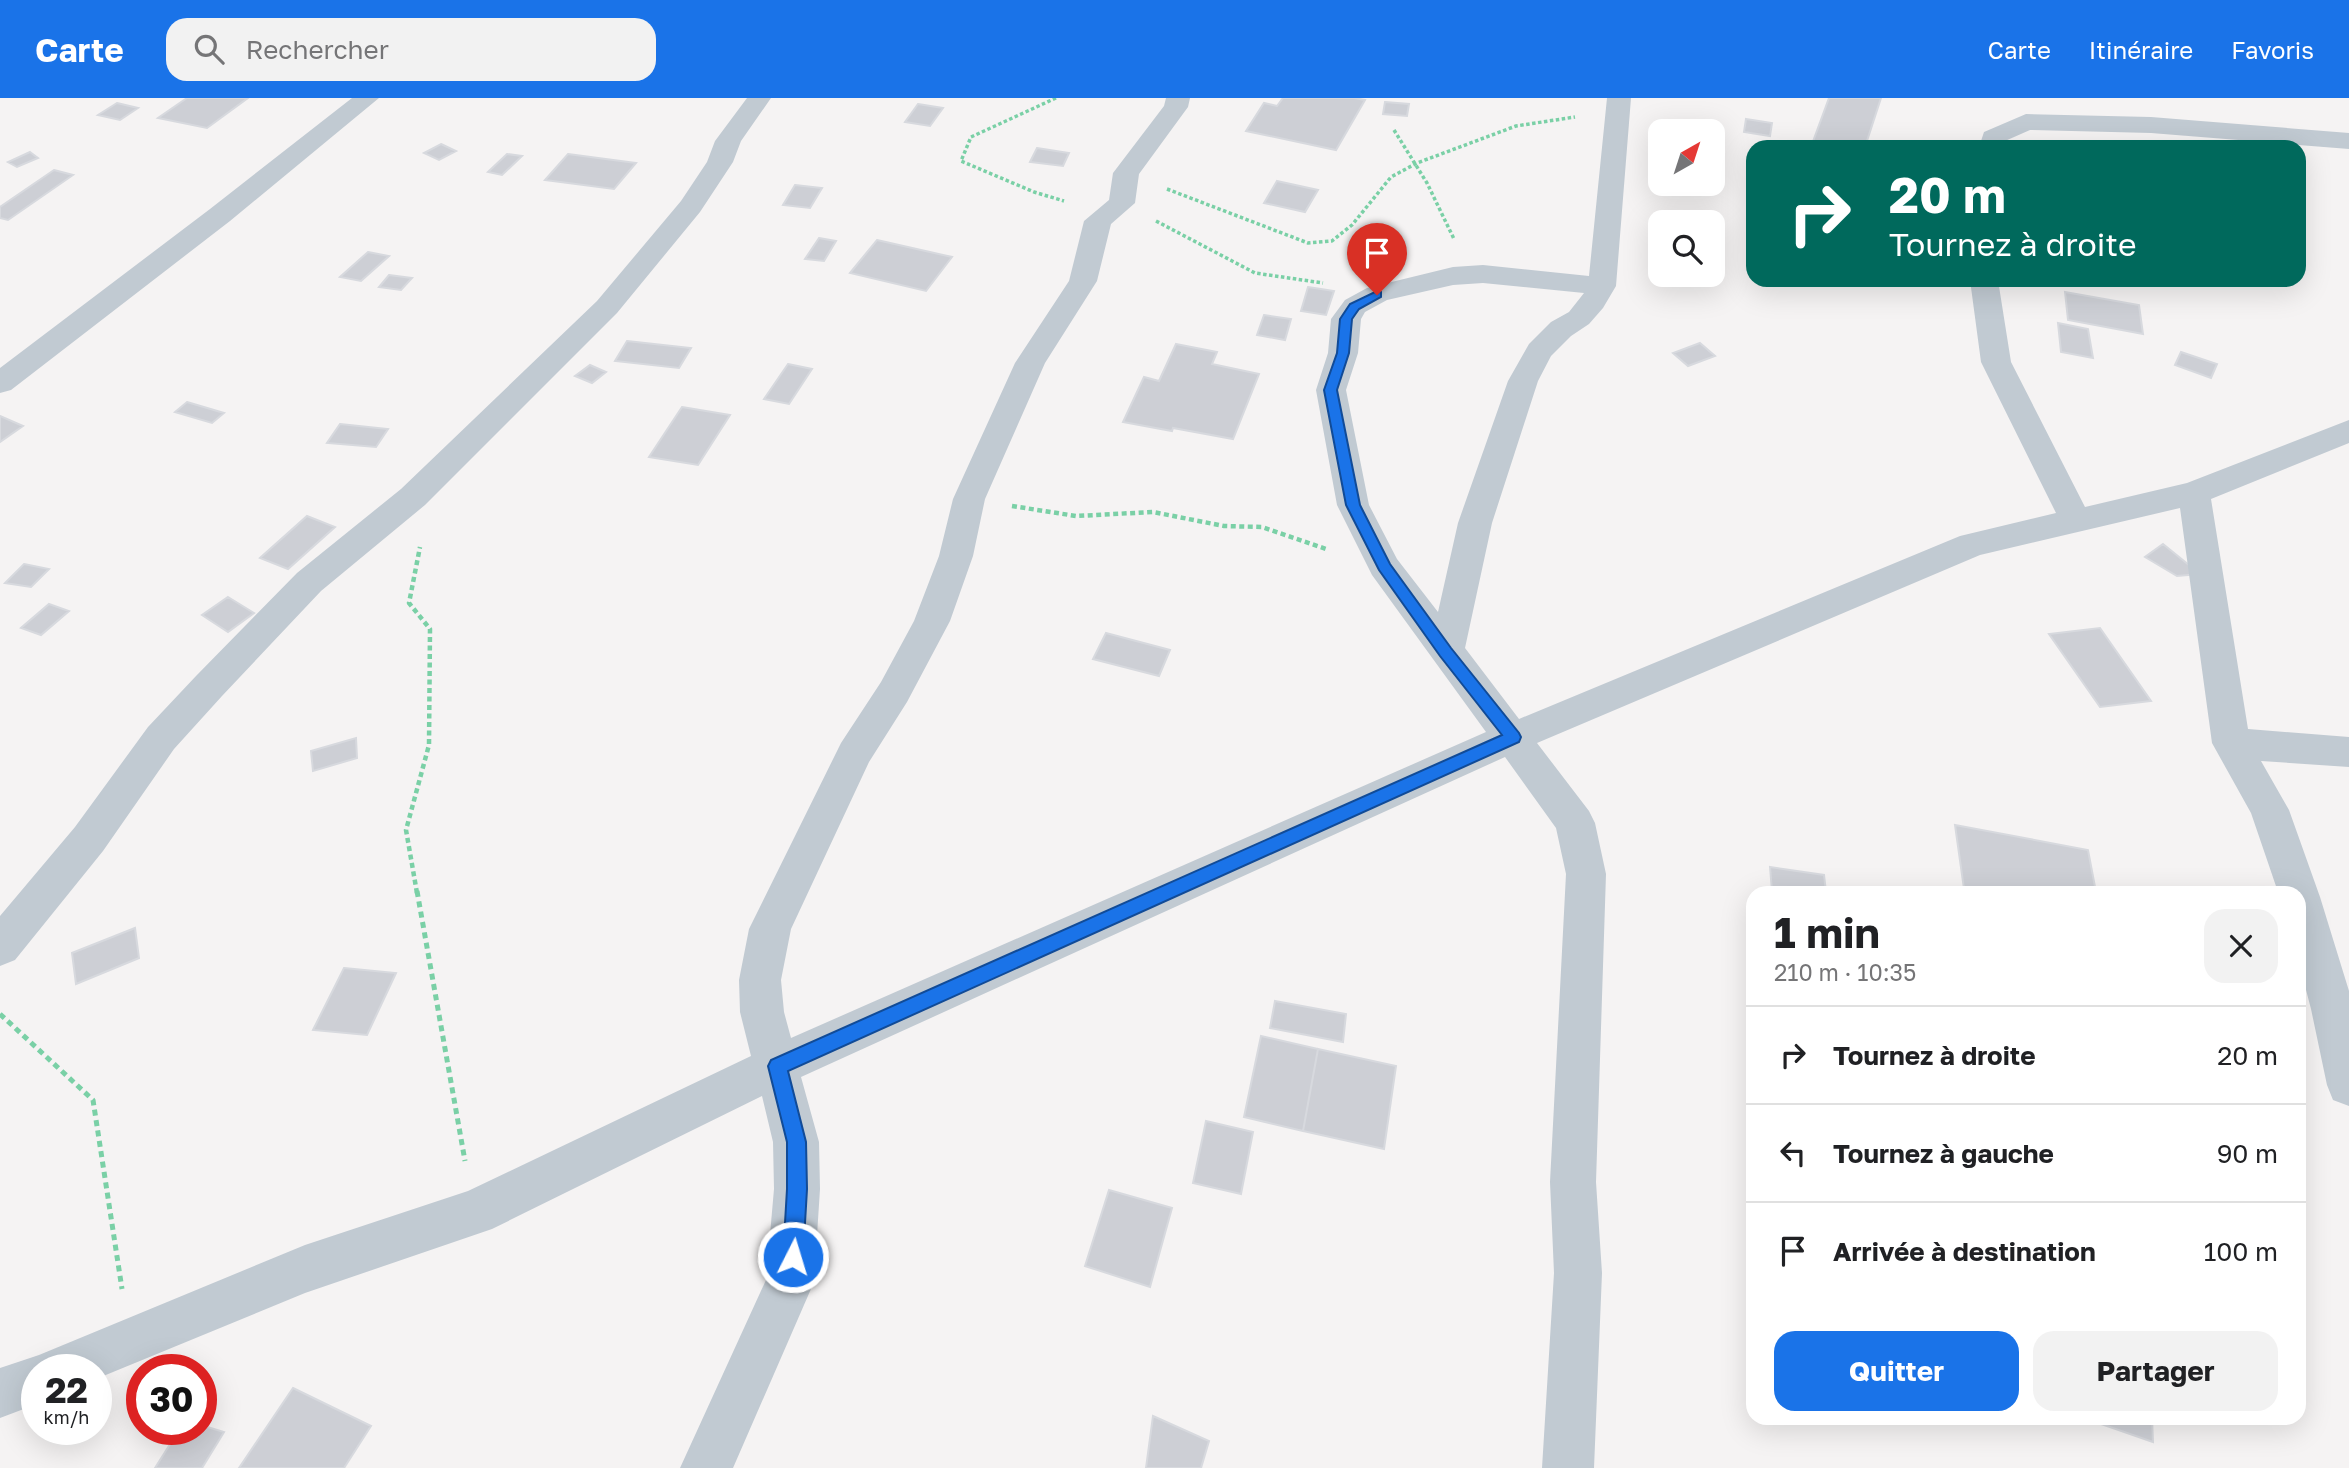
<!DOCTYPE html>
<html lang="fr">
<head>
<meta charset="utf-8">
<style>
	body { margin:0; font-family:"Golos Text",sans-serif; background:#f2f2f2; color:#202124; height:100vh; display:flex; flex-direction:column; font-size:26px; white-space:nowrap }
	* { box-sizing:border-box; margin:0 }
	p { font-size:23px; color:#757577 }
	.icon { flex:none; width:38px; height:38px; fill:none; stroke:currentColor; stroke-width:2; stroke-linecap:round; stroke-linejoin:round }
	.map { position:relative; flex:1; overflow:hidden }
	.sheet { position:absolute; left:1746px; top:788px; width:560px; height:539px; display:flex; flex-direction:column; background:#fff; border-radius:21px; box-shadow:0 7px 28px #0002 }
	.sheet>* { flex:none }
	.guide { position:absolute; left:1746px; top:42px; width:560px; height:147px; border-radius:21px; box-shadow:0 7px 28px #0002; background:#00695c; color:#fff; overflow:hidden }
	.needle { width:46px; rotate:39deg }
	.controls { position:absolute; left:1648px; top:21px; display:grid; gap:14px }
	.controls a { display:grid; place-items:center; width:77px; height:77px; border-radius:14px; background:#fff; box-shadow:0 7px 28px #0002; font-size:35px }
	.speed { position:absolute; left:21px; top:1256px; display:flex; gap:14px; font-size:35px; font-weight:700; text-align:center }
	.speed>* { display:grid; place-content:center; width:91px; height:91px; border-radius:50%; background:#fff; box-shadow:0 7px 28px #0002; line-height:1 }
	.speed small { font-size:18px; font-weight:400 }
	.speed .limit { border:10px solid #d22; background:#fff; color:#111 }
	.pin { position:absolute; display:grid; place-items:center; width:60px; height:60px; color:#fff; margin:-72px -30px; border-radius:50% 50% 50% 0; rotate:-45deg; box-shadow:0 0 7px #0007 }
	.pin .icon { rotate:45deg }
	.me { position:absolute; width:77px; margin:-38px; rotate:5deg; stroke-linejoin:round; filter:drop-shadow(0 0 5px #0008) }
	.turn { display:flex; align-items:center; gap:24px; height:147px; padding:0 28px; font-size:32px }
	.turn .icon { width:91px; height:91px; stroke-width:2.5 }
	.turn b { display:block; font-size:49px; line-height:60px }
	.round { display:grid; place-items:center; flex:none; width:74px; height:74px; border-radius:21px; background:#f2f2f2 }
	.summary { display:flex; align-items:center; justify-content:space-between; height:119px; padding:0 28px }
	h1 { font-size:42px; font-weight:700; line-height:52px }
	.button { display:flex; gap:14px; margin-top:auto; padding:14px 28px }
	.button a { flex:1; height:80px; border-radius:21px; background:#1a73e8; color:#fff; font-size:28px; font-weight:700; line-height:80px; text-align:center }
	.button a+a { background:#f2f2f2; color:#202124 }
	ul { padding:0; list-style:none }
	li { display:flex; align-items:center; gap:21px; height:98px; padding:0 28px; border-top:2px solid #e0e0e0 }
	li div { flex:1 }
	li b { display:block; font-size:26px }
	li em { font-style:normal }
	header { display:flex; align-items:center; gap:42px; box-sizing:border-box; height:98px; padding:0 35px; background:#1a73e8; color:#fff }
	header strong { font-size:33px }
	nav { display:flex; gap:38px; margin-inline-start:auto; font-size:24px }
	.search { width:490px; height:63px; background:#f2f2f2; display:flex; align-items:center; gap:18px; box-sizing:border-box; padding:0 24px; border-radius:21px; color:#757577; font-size:26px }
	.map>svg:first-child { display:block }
</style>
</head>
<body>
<header>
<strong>Carte</strong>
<div class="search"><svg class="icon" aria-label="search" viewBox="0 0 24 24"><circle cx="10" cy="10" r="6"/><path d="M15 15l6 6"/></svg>Rechercher</div>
<nav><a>Carte</a><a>Itinéraire</a><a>Favoris</a></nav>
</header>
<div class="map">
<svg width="2349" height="1370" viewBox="0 0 2349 1370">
	<rect width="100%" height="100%" fill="#f5f3f3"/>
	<path fill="#cdcfd5" stroke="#d7d9de" stroke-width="2" d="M187,0H248L207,30L158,20Z
		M1283,0H1354L1365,2L1336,52L1246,33L1264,5L1277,8Z
		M1829,0H1881L1865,49H1811Z
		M1385,4L1409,6L1407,18L1383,16Z
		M117,5L138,10L120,22L98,17Z
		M918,6L943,10L930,28L905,24Z
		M1746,21L1772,25L1770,38L1744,34Z
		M441,46L456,53L439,62L424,55Z
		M1037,50L1069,55L1063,68L1030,64Z
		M30,54L38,60L17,69L8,64Z
		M507,56L522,58L502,77L488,74Z
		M568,56L636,65L614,91L545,82Z
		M54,72L73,77L8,122L0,120V109Z
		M1277,83L1318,92L1305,114L1264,105Z
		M795,87L822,90L810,110L783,107Z
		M819,140L836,143L824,163L805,161Z
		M877,142L952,159L926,193L850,175Z
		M368,154L389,158L361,183L340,179Z
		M389,177L412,180L401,192L379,189Z
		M1308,189L1334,193L1326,217L1301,213Z
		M2065,194L2139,207L2143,236L2068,222Z
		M1264,217L1291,221L1285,242L1257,237Z
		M2058,225L2088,231L2093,260L2061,254Z
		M627,243L691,250L679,270L615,263Z
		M1700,245L1715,258L1688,268L1673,255Z
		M1176,246L1217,254L1212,266L1259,276L1233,341L1173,330L1172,333L1123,324L1144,279L1159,283Z
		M2181,254L2217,266L2211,280L2175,267Z
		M788,266L812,271L789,306L764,301Z
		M590,267L606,274L592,285L575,278Z
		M187,304L224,315L212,325L175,314Z
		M682,309L730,317L698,367L649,359Z
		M0,318L23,328L0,344Z
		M340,326L388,331L376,349L327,345Z
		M307,418L335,429L288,471L260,460Z
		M2163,446L2200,476L2177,478L2145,459Z
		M24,466L49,471L31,489L5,485Z
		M228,499L254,515L228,534L202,517Z
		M49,506L69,513L41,537L21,530Z
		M2100,530L2151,603L2100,609L2049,536Z
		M1106,535L1170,552L1159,578L1093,561Z
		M356,640L357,660L313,673L311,653Z
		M1955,727L2088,752L2096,794H1983L1964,791Z
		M1770,769L1824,777L1826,794L1772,793Z
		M135,830L139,860L76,886L72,855Z
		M344,870L396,875L367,937L313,932Z
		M1275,903L1346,916L1343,944L1270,930Z
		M1261,938L1318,951L1303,1033L1244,1019Z
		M1318,951L1396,968L1384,1051L1303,1033Z
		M1206,1023L1253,1034L1241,1096L1193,1085Z
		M1109,1092L1172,1110L1150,1189L1085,1168Z
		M293,1290L371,1328L344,1370H239Z
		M1153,1318L1209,1343L1201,1370H1146Z
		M2084,1320H2152L2153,1344Z
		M201,1327L224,1334L202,1370H155L179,1332H201Z"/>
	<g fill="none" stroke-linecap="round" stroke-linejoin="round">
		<path stroke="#7ad0a6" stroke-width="3.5" stroke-dasharray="3.5 2.5" stroke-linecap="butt" d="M1056,0L971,39L961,63L1034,94L1064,103
			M1394,32L1427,85L1454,141
			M1167,91L1308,145L1332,143L1352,127L1391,79L1417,65L1516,28L1575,19
			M1156,123L1255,175L1323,185"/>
		<path stroke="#7ad0a6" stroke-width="4.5" stroke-dasharray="5 3.5" stroke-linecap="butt" d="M1012,408L1076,418L1153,414L1224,428L1262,429L1326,451
			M417,795L406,732L429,647L430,531L409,505L420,449"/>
		<path stroke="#7ad0a6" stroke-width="5" stroke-dasharray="6 4.5" stroke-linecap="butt" d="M417,793L465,1063
			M0,916L93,1002L122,1191"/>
		<path fill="#c1cad2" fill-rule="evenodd" d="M352,0H379L230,123L11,292L0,295V270L210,111Z
			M747,0H771L741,43L733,64L700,114L617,215L425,407L321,493L222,598L174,651L103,753L15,862L0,868V818L75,729L148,629L196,578L297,475L401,391L597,203L681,103L707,64L715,43Z
			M1166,0H1190L1188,9L1139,76L1135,105L1111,126L1097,183L1045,265L985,401L973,458L950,523L907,604L869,664L791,831L781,882L784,914L791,940L1486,634L1372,477L1337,407L1316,292L1328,255L1331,221L1345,202L1367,190L1453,169L1483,167L1589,178L1607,0H1631L1616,188L1603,210L1589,226L1571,238L1551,258L1538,283L1492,425L1465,550L1519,621L1960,438L2056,415L1981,264L1970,182H1998L2011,264L2085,409L2187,385L2349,322V345L2211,401L2248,631L2349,639V669L2261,663L2289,712L2320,799L2349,893V1008L2333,1002L2327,987L2311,911L2300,869V794H2278L2251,715L2212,645L2180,410L1980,457L1537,645L1589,713L1595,725L1606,776L1596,1084L1602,1175L1594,1370H1542L1554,1175L1550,1084L1566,776L1556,730L1505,659L801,979L819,1044L820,1091L814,1184L733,1370H680L766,1182L774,1091L773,1044L762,998L492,1131L305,1195L96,1281V1272H37V1306L0,1320V1270L39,1257L305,1147L468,1093L751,958L740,914L739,882L749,831L841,645L881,584L914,523L939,458L953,401L1015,265L1069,183L1084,123L1109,102L1113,75L1164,8ZM1483,185L1584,195L1569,214L1551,224L1529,246L1508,283L1458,425L1438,514L1397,461L1369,407L1346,292L1358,255L1361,221L1365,214L1387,202L1453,187Z
			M2026,16L2151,19L2349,35V51L2151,35L2030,32L2005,43V49H1979L1984,34Z"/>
	</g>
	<path fill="#1a73e8" stroke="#114b97" stroke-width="2" d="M1377,193L1381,194V199L1359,211L1352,221L1349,255L1337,292L1360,407L1390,466L1451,550L1519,635L1521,639L1519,644L788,973L806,1044L807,1091L803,1159L800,1166L793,1169L786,1166L783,1159L787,1091V1044L768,968L771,962L1502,637L1440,558L1379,472L1346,407L1324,292L1337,255L1340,221L1350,206Z"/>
</svg>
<div class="controls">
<a><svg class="needle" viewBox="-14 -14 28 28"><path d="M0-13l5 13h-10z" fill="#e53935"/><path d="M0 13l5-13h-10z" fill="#757577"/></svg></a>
<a><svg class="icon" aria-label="search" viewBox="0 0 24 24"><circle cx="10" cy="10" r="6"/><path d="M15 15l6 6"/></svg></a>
</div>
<div class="speed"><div>22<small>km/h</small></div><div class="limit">30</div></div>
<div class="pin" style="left:1377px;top:197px;background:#d93025"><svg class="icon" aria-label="arrive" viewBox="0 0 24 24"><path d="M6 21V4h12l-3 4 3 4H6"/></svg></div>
<svg class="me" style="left:793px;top:1159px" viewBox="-20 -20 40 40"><circle r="17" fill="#1a73e8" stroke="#fff" stroke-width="3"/><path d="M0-11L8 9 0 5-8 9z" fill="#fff"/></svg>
<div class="guide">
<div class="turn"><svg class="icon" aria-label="right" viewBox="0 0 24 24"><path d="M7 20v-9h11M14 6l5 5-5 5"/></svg><div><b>20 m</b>Tournez à droite</div></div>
</div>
<section class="sheet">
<div class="summary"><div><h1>1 min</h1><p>210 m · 10:35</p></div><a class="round"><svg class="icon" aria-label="close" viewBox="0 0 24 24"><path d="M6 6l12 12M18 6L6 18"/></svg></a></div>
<ul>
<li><svg class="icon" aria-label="right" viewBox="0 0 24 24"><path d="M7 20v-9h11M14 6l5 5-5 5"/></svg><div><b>Tournez à droite</b></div><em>20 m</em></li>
<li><svg class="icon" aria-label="left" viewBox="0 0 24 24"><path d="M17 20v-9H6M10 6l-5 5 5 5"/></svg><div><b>Tournez à gauche</b></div><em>90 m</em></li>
<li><svg class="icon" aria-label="arrive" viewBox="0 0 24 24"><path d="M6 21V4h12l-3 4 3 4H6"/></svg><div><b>Arrivée à destination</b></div><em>100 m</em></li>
</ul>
<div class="button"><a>Quitter</a><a>Partager</a></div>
</section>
</div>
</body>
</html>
